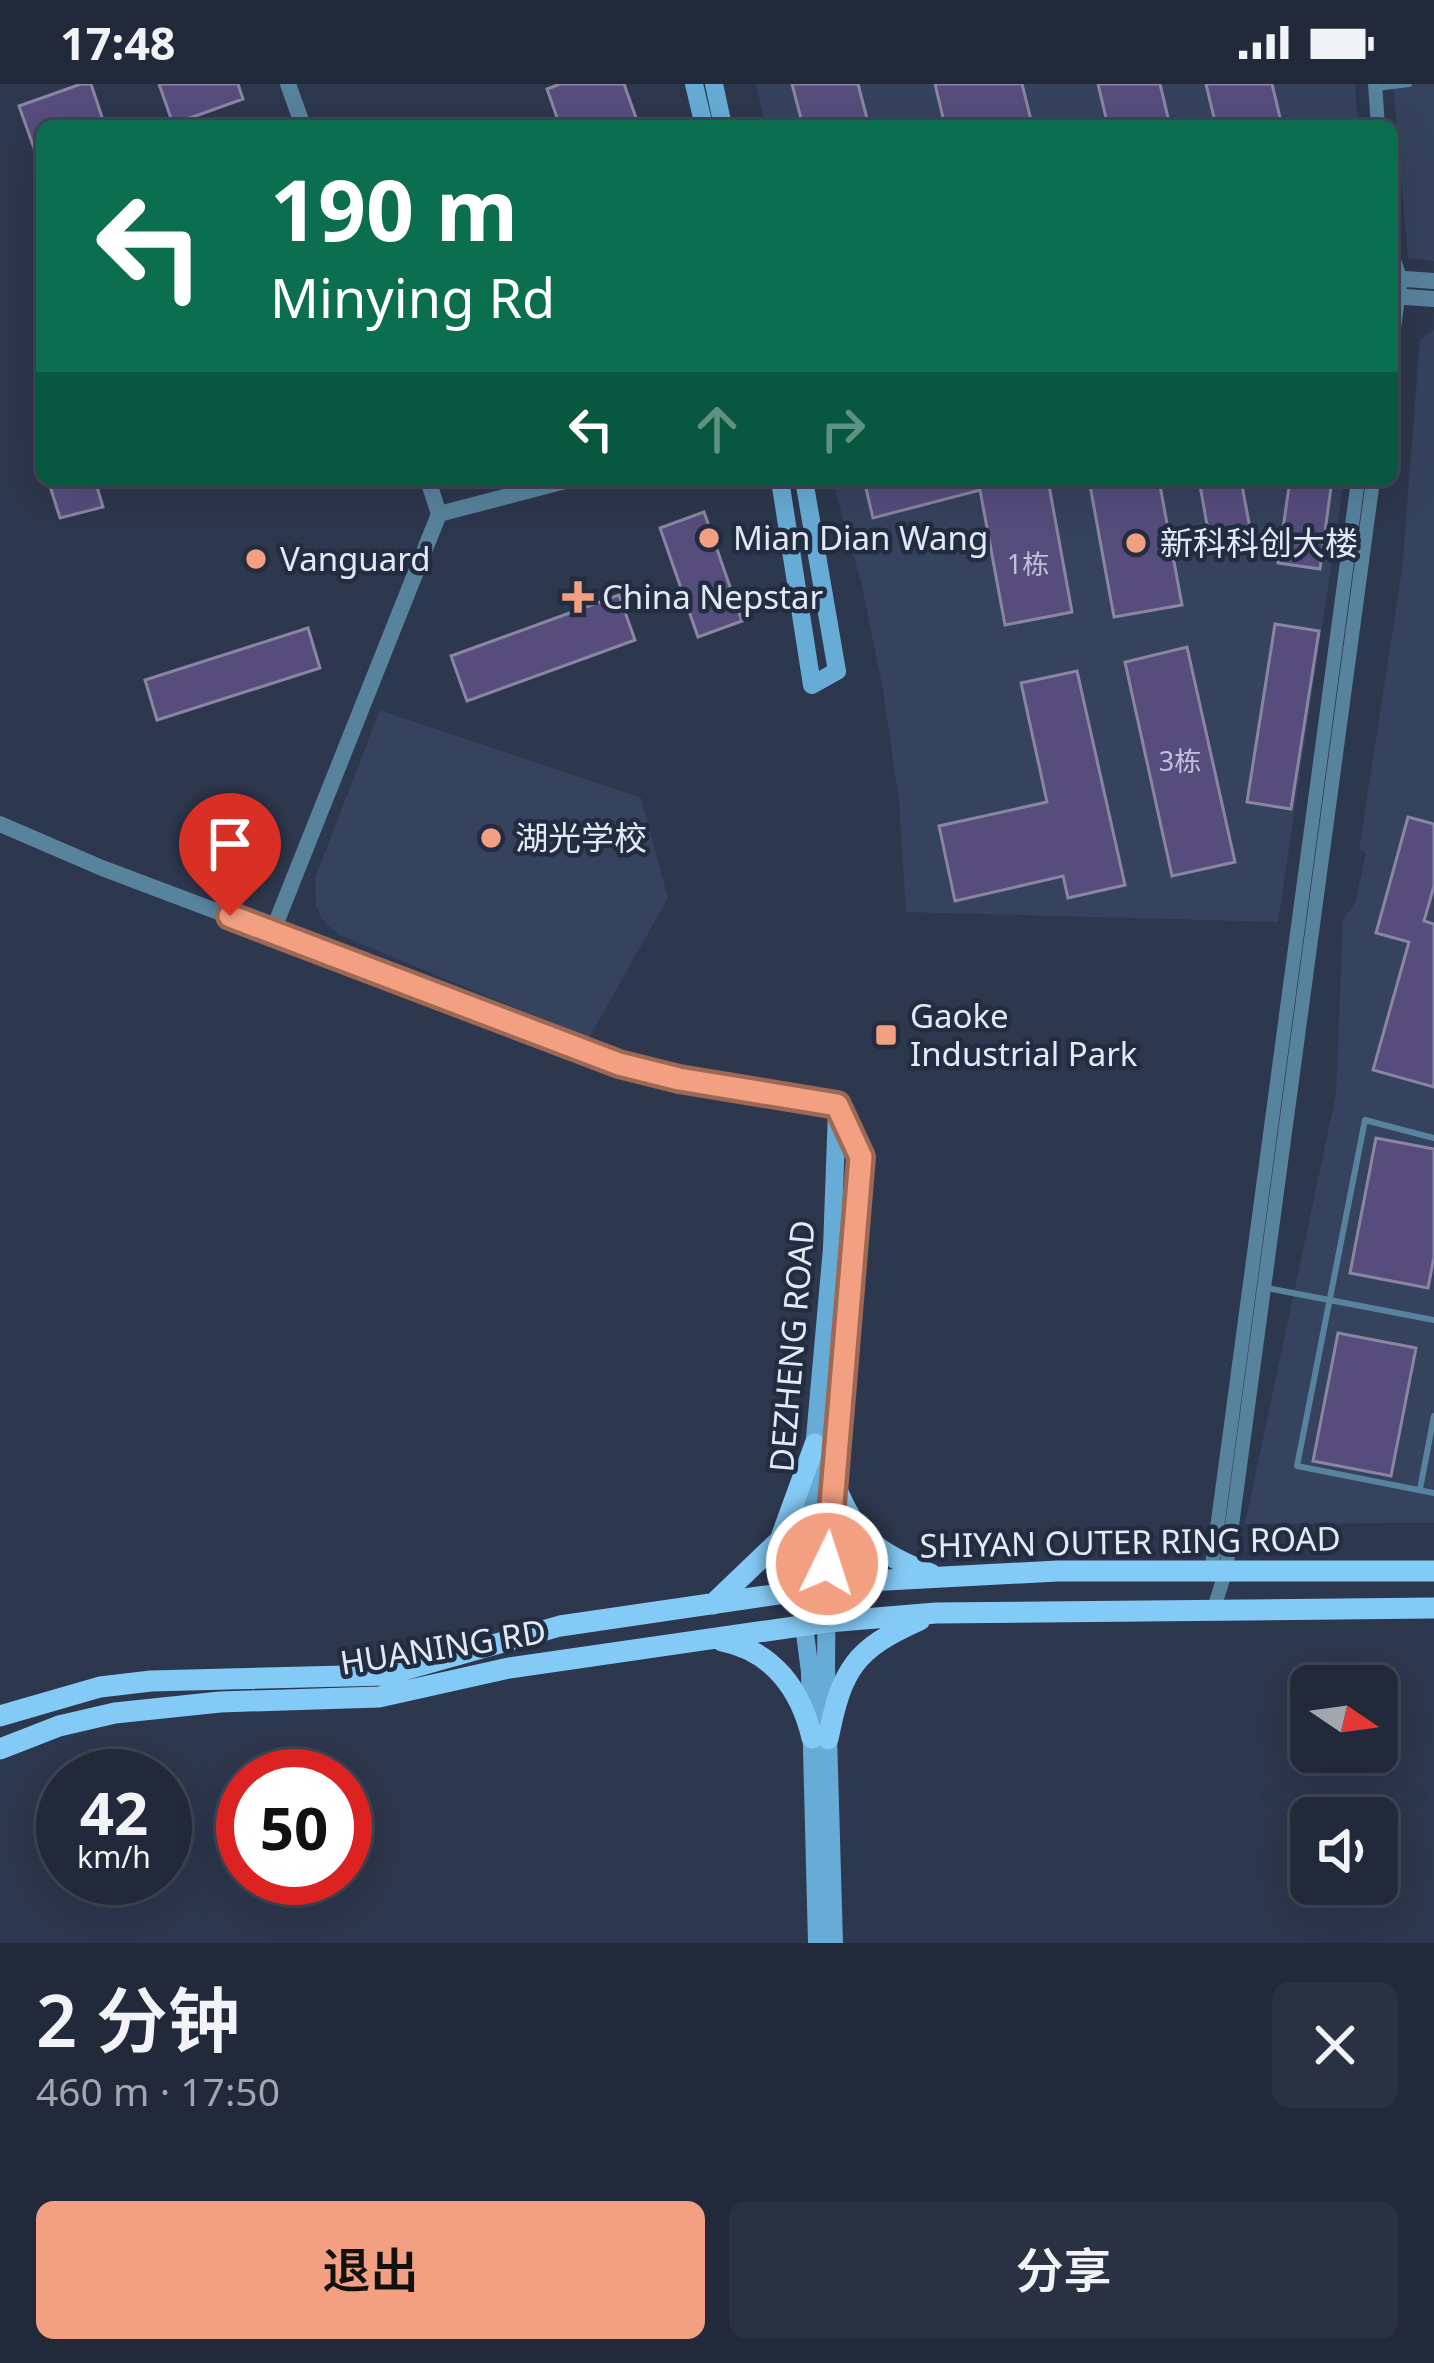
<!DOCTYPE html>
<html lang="zh">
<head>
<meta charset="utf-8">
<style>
	body { margin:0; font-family:"Noto Sans","Noto Sans SC",sans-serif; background:#2a3142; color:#f1f3f6; height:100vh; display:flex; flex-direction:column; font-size:45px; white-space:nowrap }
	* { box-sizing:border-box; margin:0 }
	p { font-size:39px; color:#a2a6af }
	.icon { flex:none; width:66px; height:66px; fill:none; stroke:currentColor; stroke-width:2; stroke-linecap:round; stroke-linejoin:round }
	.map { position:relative; height:1859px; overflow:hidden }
	.side { display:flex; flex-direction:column; background:#22293a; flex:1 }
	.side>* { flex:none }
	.guide { position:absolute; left:36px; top:36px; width:1362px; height:366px; border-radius:18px; box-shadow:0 12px 48px #0002,0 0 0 3px #3f4554; background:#0b6e4f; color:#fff; overflow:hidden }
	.needle { width:78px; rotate:103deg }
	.tools { position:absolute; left:1290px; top:1581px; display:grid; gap:24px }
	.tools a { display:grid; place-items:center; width:108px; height:108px; border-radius:18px; background:#22293a; box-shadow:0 12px 48px #0002,0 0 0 3px #3f4554; font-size:60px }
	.speed { position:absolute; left:36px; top:1665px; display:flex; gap:24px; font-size:60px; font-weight:700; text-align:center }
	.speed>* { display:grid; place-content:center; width:156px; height:156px; border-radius:50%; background:#22293a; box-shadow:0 12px 48px #0002,0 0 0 3px #3f4554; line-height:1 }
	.speed small { font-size:30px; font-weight:400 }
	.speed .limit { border:18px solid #d22; background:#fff; color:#111 }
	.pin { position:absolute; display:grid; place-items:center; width:102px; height:102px; color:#fff; margin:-123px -51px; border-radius:50% 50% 50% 0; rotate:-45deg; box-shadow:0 0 12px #0007 }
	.pin .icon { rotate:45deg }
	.me { position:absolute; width:132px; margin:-66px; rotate:4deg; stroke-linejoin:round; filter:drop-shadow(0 0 9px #0008) }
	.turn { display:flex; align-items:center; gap:42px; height:252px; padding:0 36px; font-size:54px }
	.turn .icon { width:156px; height:156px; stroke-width:2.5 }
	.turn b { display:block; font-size:84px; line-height:102px }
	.lanes { display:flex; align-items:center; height:114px; padding:0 36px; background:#0003; justify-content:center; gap:60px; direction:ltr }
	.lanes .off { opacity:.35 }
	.round { display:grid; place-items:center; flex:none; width:126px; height:126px; border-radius:18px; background:#2a3142 }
	.head { display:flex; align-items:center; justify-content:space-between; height:204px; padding:0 36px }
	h1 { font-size:72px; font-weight:600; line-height:90px }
	.cta { display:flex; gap:24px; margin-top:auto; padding:24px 36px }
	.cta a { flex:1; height:138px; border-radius:18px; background:#f2a081; color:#111; font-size:48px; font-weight:600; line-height:138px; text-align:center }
	.cta a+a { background:#2a3142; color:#f1f3f6 }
	.status { display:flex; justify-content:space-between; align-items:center; height:84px; padding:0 60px; background:#22293a; direction:ltr }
	.status svg { height:33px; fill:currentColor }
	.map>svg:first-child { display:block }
</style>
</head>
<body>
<div class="status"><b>17:48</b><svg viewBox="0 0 49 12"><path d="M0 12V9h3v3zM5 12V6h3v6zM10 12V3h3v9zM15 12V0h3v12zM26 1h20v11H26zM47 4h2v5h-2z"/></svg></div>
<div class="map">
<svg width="1434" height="1859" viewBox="0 0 1434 1859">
	<rect width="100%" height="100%" fill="#2d374d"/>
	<path fill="#36435e" d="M756,0H1355L1358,42H765Z
		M1393,0H1434V177L1408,174Z
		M1434,246V1439L1245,1440L1336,1010L1343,835L1355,819L1366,769L1359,766L1402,486L1420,256Z
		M832,396H1344L1278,838L906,828L899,717L883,606L861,497Z
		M380,626L641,714L668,814L589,954L339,851L322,835L316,822L315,794Z"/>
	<path fill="#564d7d" stroke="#8a86a1" stroke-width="3" d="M81,0H91L105,42H42L40,81L19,22Z
		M159,0H238L243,15L173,40Z
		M560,0H624L639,42H560L547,5Z
		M792,0H858L869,42H803Z
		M935,0H1022L1032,40L945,42Z
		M1098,0H1160L1170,42H1108Z
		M1206,0H1272L1282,42H1216Z
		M48,396H95L103,423L60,434Z
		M864,396H1048L1072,528L1005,541L980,406L873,434Z
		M1089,396H1159L1182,521L1114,533Z
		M1199,396H1241L1252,455L1211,463Z
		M1290,396H1332L1320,485L1278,479Z
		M704,428L742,537L698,553L660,444Z
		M619,511L635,556L467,617L451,572Z
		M1275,540L1319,547L1291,725L1247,718Z
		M308,544L320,584L157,636L145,596Z
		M1187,563L1235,778L1172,792L1125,578Z
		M1077,587L1125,801L1068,814L1063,792L955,817L939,742L1047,718L1021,599Z
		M1408,733L1434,740V802L1424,837L1434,840V1003L1373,986L1409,858L1376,849Z
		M1376,1054L1434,1065V1173L1428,1204L1350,1189Z
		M1338,1249L1416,1264L1391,1392L1313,1377Z"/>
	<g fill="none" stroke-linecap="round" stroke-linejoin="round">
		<path stroke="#58839d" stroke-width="6" d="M1377,4L1409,0
			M1434,1054L1365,1036L1297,1382L1434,1409
			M1267,1204L1434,1236
			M1420,1405L1434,1332"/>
		<path stroke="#58839d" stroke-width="14" d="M1375,0L1378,42
			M1392,172L1401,195L1392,257
			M1211,1489L1358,396
			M1214,1524L1226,1486L1373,396"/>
		<path stroke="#58839d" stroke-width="16" d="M288,0L303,42
			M1392,194L1434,197
			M1392,212L1434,215
			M439,430L569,396
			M0,740L102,784L619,979L679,995L837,1021
			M272,849L439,430L428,396"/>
		<path stroke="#67acd6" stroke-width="18" d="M694,0L704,42
			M714,0L723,42
			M780,396L812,601L837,587L804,396
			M817,1859L810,1588L804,1542L803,1488L832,1164L837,1026
			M834,1859L826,1582L827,1480L861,1073L837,1021"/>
		<path stroke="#84caf6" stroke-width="21" d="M833,1395C853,1451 876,1470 931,1490
			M713,1520L780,1456L815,1360
			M722,1557C773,1567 801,1606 812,1654
			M0,1632L100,1603L151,1597L386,1591L560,1542L868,1497L1058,1487H1434
			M828,1655C842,1584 855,1565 920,1536
			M0,1665L59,1642L115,1629L220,1618L379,1613L509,1584L828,1538L936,1529L1434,1524"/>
	</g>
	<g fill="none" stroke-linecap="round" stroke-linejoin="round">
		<defs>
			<path id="route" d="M230,832L619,980L679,995L837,1021L861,1073L827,1480"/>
		</defs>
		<use href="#route" stroke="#9d6854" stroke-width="30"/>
		<use href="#route" stroke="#f2a081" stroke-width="21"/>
	</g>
	<g fill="#f2a081" stroke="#232d42" stroke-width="4.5">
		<circle cx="709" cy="454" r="12"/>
		<circle cx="1136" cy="459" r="12"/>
		<circle cx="256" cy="475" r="12"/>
		<path d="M572 495h12v12h12v12h-12v12h-12v-12h-12v-12h12z"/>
		<circle cx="491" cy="754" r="12"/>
		<rect x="874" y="939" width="24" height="24" rx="6"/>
	</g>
	<g text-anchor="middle" stroke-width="9" stroke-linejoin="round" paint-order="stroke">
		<g font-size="27" fill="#bfc2d8">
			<text x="1028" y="490">1栋</text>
			<text x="1180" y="687">3栋</text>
		</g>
		<g font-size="33" fill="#e2e9f7" stroke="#232d42" text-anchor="start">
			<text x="733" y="466">Mian Dian Wang</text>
			<text x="1160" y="471">新科科创大楼</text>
			<text x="280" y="487">Vanguard</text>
			<text x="602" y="525">China Nepstar</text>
			<text x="515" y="766">湖光学校</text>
			<text x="910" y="944">Gaoke<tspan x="910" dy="38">Industrial Park</tspan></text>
		</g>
		<g font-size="33" fill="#e2e9f7" stroke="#232d42">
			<text transform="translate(792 1262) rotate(-85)" y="12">DEZHENG ROAD</text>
			<text transform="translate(1130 1458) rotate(-1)" y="12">SHIYAN OUTER RING ROAD</text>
			<text transform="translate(443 1563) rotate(-9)" y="12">HUANING RD</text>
		</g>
	</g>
</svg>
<div class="tools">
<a><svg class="needle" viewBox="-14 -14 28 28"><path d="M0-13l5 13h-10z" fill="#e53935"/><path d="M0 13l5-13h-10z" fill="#a2a6af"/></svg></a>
<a><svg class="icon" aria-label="sound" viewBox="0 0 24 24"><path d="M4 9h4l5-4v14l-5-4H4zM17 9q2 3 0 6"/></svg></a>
</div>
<div class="speed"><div>42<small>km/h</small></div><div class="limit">50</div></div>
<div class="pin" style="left:230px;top:832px;background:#d93025"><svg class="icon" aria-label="arrive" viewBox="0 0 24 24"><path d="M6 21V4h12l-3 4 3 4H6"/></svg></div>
<svg class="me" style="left:827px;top:1480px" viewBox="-20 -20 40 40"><circle r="17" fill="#f2a081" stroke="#fff" stroke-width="3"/><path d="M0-11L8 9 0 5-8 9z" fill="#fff"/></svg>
<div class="guide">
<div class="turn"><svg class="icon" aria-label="left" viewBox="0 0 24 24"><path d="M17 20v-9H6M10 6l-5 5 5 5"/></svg><div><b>190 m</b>Minying Rd</div></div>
<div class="lanes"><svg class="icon" aria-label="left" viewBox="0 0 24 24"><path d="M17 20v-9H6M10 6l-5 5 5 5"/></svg><svg class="icon off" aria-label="ahead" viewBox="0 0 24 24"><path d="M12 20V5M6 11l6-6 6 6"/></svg><svg class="icon off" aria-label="right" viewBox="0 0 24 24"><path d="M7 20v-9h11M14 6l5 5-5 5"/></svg></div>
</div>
</div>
<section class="side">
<div class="head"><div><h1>2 分钟</h1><p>460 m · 17:50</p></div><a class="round"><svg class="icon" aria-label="close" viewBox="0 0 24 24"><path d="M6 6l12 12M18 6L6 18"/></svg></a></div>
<div class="cta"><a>退出</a><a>分享</a></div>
</section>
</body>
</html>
